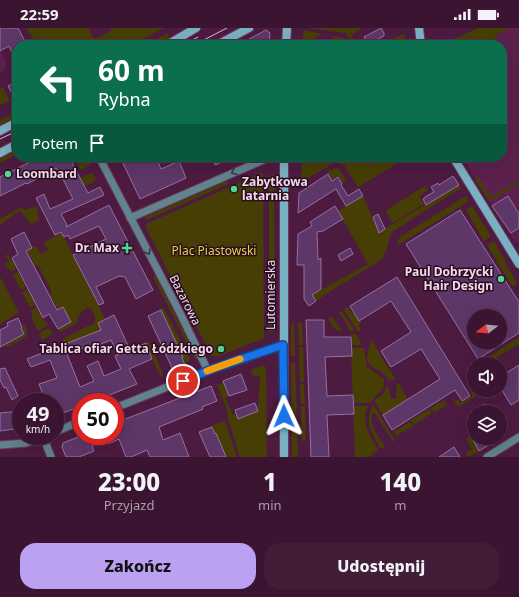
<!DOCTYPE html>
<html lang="pl">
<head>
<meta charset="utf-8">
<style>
	body { margin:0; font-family:"Noto Sans",sans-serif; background:#411d38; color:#f1f3f6; height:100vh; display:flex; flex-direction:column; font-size:15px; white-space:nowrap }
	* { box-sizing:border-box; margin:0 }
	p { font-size:13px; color:#ab9eab }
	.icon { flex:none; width:22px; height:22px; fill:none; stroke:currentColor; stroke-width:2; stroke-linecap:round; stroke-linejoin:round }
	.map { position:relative; height:429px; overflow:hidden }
	.details { display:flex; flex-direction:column; background:#3a1430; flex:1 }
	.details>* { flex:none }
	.hud { position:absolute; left:12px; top:12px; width:495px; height:122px; border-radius:16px; box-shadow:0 4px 16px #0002,0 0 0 1px #54334c; background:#0b6e4f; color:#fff; overflow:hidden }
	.needle { width:26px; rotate:254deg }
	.buttons { position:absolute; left:467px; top:281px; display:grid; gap:8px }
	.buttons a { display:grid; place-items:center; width:40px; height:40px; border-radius:50%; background:#3a1430; box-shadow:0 4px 16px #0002,0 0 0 1px #54334c; font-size:20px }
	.speed { position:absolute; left:12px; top:365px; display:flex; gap:8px; font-size:20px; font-weight:700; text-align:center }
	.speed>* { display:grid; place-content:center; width:52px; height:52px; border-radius:50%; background:#3a1430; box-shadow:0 4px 16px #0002,0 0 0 1px #54334c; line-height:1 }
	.speed small { font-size:10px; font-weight:400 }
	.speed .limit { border:6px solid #d22; background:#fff; color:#111 }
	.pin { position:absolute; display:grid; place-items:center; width:34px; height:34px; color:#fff; margin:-17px; border:2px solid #fff; border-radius:50%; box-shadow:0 1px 4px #0007 }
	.me { position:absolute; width:44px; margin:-22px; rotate:359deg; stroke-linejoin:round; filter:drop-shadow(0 0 3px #0008) }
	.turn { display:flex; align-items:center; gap:14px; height:84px; padding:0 20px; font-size:18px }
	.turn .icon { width:52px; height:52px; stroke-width:2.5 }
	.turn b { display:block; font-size:28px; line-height:34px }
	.then { display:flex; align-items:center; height:38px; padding:0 20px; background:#0003; gap:8px; font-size:15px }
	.eta { display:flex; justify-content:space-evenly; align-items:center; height:68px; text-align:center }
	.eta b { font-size:24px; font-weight:800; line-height:28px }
	.button { display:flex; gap:8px; margin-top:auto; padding:8px 20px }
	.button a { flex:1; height:46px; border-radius:16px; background:#bca0f2; color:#111; font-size:16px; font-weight:800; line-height:46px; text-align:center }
	.button a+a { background:#411d38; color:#f1f3f6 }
	.status { display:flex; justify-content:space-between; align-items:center; height:28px; padding:0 20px; background:#3a1430; direction:ltr }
	.status svg { height:11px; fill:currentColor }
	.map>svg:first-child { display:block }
</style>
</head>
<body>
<div class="status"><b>22:59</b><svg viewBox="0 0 49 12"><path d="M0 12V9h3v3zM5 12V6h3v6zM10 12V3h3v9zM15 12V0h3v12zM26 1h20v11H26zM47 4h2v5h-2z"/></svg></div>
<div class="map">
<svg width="519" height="429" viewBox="0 0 519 429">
	<rect width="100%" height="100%" fill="#4d1b40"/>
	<path fill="#5b214c" d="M478,0H519V216L517,213L515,214L467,137L463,129H502V17H445Z
		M0,22L6,35L5,41L0,45Z"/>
	<path fill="#473e06" d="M27,0H88L98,17H36L40,14L38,10L33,12Z
		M111,0H164L132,17H100L97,10L112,2Z
		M308,0H362L351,7L356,15L364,11L367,17H352L346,5Z
		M478,0H510L495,7L499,17H441Z
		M303,2L322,6L303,17Z
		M168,5L169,10C159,15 156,17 144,17Z
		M404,6L406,17H382L394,10Z
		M333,8L342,9L348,17H333Z
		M3,59L10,73L0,77V61Z
		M17,83V88L0,97V92Z
		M17,122V126L0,135V131Z
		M74,129H88L91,135L88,138L81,142Z
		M302,129H354L363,131L372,129H408L358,159L344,137L336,134L301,154Z
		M336,140L339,141L346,151L345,154L343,155L338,148L316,158L331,149L327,144Z
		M91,145L93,146L96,150L93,154L84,158L80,150Z
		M261,145L263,146L264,310L217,329L211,327L147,202L146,196Z
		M274,147L275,300V303L269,304V148Z
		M479,149L490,169L519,153V156L489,173L475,151Z
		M227,153L228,156L147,192L145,189Z
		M459,157L461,160L392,204C387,213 388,223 381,232L332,262L316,273L312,267L368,236L338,183L363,168L379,204Z
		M425,158L428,162L419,168L424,176L392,195L386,182Z
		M466,168L469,173L398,217V212L401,208Z
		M472,178L491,208L484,213L466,182Z
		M21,179L24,182L35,179L37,180L39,191L31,197L20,182L0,197V191Z
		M62,205L109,299L61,318L63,311L86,299L94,296C96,289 94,284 89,279L82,283L78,289L77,295L61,304L58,301L70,294L63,279L58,281L50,266L52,264L38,237L35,238L27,222L36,218L41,226L48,222L44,214Z
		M494,213L506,234V237L517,255L512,258L487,217Z
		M8,226L16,239L15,240V242L12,244L4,236L9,233L6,227Z
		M17,244L19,245L25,258H24L25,260L21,262L13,246Z
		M155,247L197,330L195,331L153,249Z
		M1,250L19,285L0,296V251Z
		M26,262L28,263L34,275L33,276L34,278L30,280L22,264Z
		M163,279L190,331L185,337L182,330L183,329L160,281Z
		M348,279L352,285L354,284L361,295L358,297L361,302L358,304L344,281Z
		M35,280L37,281L44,294L46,293L48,297L38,303L33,293L31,282Z
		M342,283L354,302V303H349L347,296L339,285Z
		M332,289L342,303C334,302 332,298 328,291Z
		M294,291L295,328H291V299Z
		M298,295H302L303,317H299Z
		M25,297L27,303L26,309L7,319L6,316L7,315L24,307L21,300Z
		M49,300L53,306L42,312L39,305Z
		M351,306H356L362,317H351Z
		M519,309V316L486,336H481L479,333L483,331L484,332Z
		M371,312L396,352H388C385,340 367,343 367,329C368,323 370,317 371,312Z
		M149,313L163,347L160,348L146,315Z
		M299,319H303L304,354H300Z
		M351,320H364L367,339L384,351V359L370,375H353Z
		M295,334L298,429H292L291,335Z
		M261,338L266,339V341L267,429H240L228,392L227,382L216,355L218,357L222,356V353H223L229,368L225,370L233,387L236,385L238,391L258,383L260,349L253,348L251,342Z
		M304,356L305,376H301L300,357Z
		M397,356H399L408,371L383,387L374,373L384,365L388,357L391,371H396Z
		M473,363L478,364L475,369L460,378L455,376L454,374L458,371L460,375L473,368L471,364Z
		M444,372L447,377L434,385L431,380Z
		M373,376L394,411V415L374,384C366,395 380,409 385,419L380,420C371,403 364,396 373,376Z
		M301,378H305L306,413H302Z
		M353,378H368C360,395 370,407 378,422L372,426L370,429H355Z
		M430,381L432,385L414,397L411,392Z
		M224,393H225L237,429H226L216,405L215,406L212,399L199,404V403Z
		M410,394L413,398L396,408L394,404Z
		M471,408L479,422L492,416L468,429L466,425L472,421L466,411Z"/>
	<path fill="#5d3767" stroke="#986fa3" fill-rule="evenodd" d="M0,0H18L27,17H17V34L9,18L0,23Z
		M381,0L384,5V8L368,16L364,9Z
		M266,2L270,5L269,17H238Z
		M17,53V75L8,58Z
		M40,129H69L88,165L100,159L104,167L61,186L67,197L66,199L109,177L153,262L136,271L125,249L119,248L96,259L104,275L99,277L73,227L106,211L99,198L70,211L68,207L64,209L61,204L55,207L36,170L44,166L50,181L73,171L63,151H62L56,140L27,156L26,155L0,168V149Z
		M120,129H131L133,133L143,129H156L161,141L179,133L186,150L140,171Z
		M212,129H234L215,137Z
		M328,146L332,153L338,149L342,156L341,157L348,168L359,161L363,168L346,178L336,161L298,185L299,165Z
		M453,148L459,157L426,177L423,171L425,170V169L434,164L431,159L438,155L439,157Z
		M508,168L519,186V200L511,205L492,178Z
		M335,178L343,191L323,203L317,204L318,232L321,230V261L312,267L316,273L309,278L304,271V237H297L298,206L312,198L310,194Z
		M460,182L519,274V305L478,331L406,216ZM474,288H500V314H474Z
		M378,186L385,201L379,205L373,189Z
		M24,204L32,220L26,223L57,282L63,279L71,294L58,301L49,286L43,290L12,230L18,226L11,211Z
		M350,220L353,226L341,233L338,227Z
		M397,249L470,368L462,373L455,362L392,402L383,387L440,351L421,321L391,339L381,323L411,304L391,273L359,293L350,278Z
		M161,282L183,329L182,330L185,337L173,342L148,288Z
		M114,287L130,322L146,315L152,331L129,341L137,356L92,374H81V378L55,388V374H46L39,356L57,350L50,332L31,339L27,331L101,302L98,295ZM111,312L118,327L115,328L121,341L104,348L98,333L87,338L94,353L80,359L67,326L86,319L88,321Z
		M18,290L22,299L21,300L24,306L0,319V302L8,298L7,295Z
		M306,292H324V309H351L352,328L325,329L327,368L353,367L354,386L327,387L329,429H311Z
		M519,337V372L511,377L500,359V349Z
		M5,340L18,368L12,372L6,359L4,360L0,352V341Z
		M241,346L247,362L229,368L223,353Z
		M211,358L217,373L202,379L203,381L159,399L163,412L180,405L189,429H150L147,422L131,429H126L119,411L108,416L106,411L92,418L94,423L79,429H66L62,419L63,415L81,408H115V395Z
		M255,375L258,383L238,391L235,382Z
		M485,376L490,384H473Z
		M21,383V400L0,403V385Z
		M212,399L215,406L216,405L226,429H210L199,404Z
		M472,410H500L479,423Z
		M454,419L460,429H439Z"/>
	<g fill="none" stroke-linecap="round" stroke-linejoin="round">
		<defs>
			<path id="street" d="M99,129L180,285L208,343
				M130,190L270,129
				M115,380L212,341L283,317
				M55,404L81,393
				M43,408L51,429
				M0,417L26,415L44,408
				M487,429L519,409"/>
			<path id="secondary" d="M419,0L421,17
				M167,17L196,0
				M217,17L249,0
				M286,17L287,0
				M0,103L17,94
				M0,125L17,116
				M284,129V429
				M453,129L519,236"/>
		</defs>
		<use href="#street" stroke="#68395c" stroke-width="9"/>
		<use href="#secondary" stroke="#68395c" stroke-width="10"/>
		<use href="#street" stroke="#61838d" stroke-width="7"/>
		<use href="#secondary" stroke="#7ab1c2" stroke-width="8"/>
		<path stroke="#dcb8d0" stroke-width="1" d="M183,17L198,9
			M194,17L227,0
			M0,111L17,103"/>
	</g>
	<defs><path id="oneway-chevron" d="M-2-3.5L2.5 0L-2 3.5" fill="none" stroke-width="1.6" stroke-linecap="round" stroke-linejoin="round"/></defs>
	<g stroke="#3b3846">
		<use href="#oneway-chevron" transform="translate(234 144) rotate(157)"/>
		<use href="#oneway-chevron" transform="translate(148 224) rotate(62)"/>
	</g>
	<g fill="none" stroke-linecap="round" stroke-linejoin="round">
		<defs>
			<path id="route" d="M183,353L212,341L283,317L284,388"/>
		</defs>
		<use href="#route" stroke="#114b97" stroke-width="10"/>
		<use href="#route" stroke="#1a73e8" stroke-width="7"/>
		<path stroke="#f59e0b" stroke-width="7" d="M207,343L240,331"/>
	</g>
	<g fill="#54d395" stroke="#261020" stroke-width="1.5">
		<circle cx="8" cy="146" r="4"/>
		<circle cx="234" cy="161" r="4"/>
		<path d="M125 214h4v4h4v4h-4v4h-4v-4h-4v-4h4z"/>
		<circle cx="501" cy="251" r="4"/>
		<circle cx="221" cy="321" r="4"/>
	</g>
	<g text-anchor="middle" stroke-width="3" stroke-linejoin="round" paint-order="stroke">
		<g font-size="12" font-weight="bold" fill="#f8d7ec" stroke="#261020" text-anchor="end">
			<text x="16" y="150" text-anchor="start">Loombard</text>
			<text x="242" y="158" text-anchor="start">Zabytkowa<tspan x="242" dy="14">latarnia</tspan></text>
			<text x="119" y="224">Dr. Max</text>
			<text x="493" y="248">Paul Dobrzycki<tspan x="493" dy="14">Hair Design</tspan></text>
			<text x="213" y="325">Tablica ofiar Getta Łódzkiego</text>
		</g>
		<g font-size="12" fill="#e8d049" stroke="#261020">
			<text x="214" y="227">Plac Piastowski</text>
		</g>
		<g font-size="12" fill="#f8d7ec" stroke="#261020">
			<text transform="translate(271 267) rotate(-90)" y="4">Lutomierska</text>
			<text transform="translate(185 272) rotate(63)" y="4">Bazarowa</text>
		</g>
	</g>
</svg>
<div class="buttons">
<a><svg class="needle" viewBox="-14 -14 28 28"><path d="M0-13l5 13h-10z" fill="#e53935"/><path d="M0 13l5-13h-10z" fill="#ab9eab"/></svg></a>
<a><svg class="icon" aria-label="sound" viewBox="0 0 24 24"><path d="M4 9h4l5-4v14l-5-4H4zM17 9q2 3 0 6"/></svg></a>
<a><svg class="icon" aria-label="layers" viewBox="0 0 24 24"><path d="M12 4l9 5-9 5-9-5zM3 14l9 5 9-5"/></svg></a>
</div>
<div class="speed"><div>49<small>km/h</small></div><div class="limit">50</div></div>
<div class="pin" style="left:183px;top:353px;background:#d93025"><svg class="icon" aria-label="arrive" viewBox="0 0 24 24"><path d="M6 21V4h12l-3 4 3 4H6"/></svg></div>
<svg class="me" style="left:284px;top:388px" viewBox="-20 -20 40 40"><path d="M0-17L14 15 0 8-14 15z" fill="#1a73e8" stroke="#fff" stroke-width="4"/></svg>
<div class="hud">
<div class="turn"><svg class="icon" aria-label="left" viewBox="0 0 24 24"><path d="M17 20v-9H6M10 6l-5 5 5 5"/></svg><div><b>60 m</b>Rybna</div></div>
<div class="then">Potem<svg class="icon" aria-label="arrive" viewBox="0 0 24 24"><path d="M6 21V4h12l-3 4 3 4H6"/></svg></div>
</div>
</div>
<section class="details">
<div class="eta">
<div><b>23:00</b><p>Przyjazd</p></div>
<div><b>1</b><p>min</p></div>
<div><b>140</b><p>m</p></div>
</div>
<div class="button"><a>Zakończ</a><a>Udostępnij</a></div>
</section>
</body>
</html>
